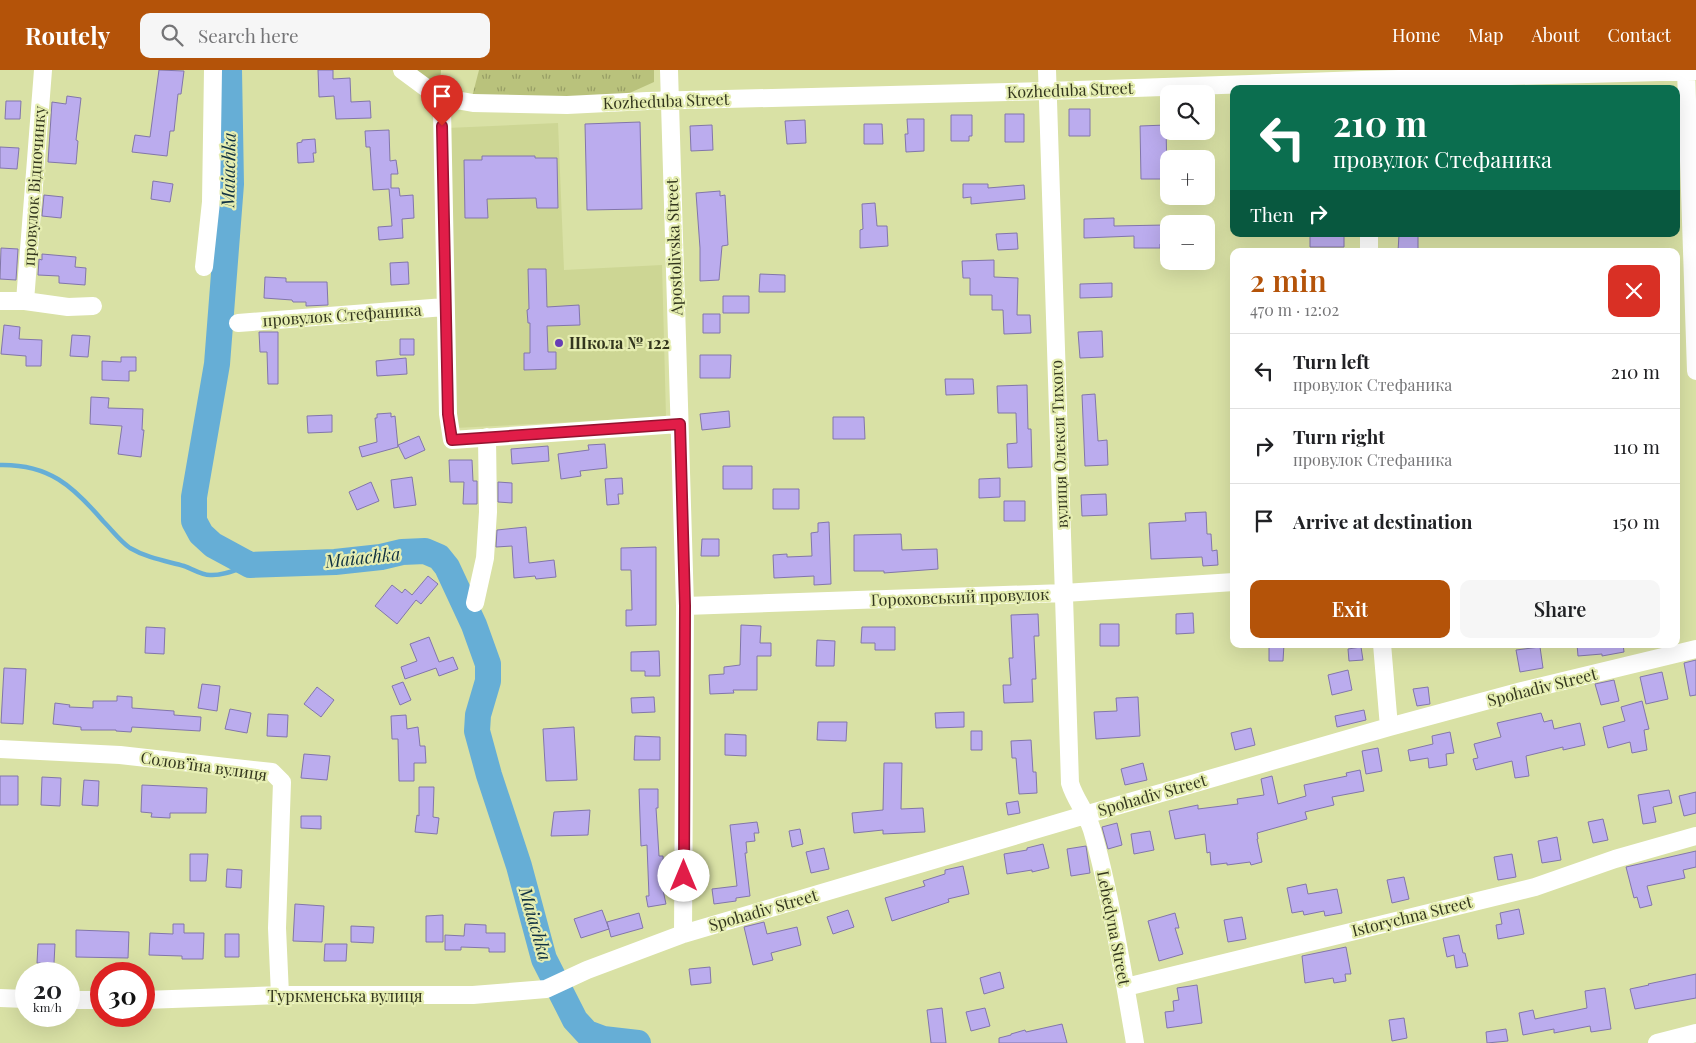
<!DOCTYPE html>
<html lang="en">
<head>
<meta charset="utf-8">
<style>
	body { margin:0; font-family:"Playfair Display",serif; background:#f6f6f6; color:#202124; height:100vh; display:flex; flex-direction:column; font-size:19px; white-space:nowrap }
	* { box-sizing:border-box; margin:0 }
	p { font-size:16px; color:#757577 }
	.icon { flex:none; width:28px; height:28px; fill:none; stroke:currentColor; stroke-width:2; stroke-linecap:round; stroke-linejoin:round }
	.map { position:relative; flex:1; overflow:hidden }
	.sheet { position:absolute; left:1230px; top:178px; width:450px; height:400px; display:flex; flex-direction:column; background:#fff; border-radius:10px; box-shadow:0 5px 20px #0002 }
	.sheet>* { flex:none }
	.hud { position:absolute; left:1230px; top:15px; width:450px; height:152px; border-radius:10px; box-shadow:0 5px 20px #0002; background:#0b6e4f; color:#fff; overflow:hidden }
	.tools { position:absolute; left:1160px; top:15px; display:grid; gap:10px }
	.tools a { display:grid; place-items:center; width:55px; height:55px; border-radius:10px; background:#fff; box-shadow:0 5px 20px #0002; font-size:25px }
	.speed { position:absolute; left:15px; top:892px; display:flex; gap:10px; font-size:25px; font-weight:700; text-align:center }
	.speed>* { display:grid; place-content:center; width:65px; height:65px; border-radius:50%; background:#fff; box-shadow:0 5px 20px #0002; line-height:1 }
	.speed small { font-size:12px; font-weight:400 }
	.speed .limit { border:8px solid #d22; background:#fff; color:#111 }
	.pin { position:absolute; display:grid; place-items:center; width:42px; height:42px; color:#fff; margin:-51px -21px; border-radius:50% 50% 50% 0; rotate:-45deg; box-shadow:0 0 5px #0007 }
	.pin .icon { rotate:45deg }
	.me { position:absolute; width:55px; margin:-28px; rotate:0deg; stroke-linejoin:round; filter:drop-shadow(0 0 4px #0008) }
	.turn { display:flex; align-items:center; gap:18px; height:105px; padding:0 20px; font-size:22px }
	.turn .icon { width:65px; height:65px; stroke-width:2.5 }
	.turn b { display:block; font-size:35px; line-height:42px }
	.then { display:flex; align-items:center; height:48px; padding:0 20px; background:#0003; gap:10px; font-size:19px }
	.round { display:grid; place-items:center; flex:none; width:52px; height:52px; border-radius:10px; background:#f6f6f6 }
	.summary { display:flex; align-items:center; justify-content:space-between; height:85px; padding:0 20px }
	h1 { font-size:30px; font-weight:600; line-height:38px; color:#b45309 }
	.action { display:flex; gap:10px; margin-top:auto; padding:10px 20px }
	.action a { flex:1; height:58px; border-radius:10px; background:#b45309; color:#fff; font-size:20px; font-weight:600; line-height:58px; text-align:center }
	.action a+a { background:#f6f6f6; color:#202124 }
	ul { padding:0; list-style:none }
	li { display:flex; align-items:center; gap:15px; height:75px; padding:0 20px; border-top:1px solid #e0e0e0 }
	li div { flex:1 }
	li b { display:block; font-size:19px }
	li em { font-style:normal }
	header { display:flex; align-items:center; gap:30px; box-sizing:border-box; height:70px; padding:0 25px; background:#b45309; color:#fff }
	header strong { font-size:24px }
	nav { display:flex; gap:28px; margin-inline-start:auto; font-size:18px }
	.search { width:350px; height:45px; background:#f6f6f6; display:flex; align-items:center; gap:12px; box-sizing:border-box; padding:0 18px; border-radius:10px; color:#757577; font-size:19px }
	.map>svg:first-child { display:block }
</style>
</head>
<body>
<header>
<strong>Routely</strong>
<div class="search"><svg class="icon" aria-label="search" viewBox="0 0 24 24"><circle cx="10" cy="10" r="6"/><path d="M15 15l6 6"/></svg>Search here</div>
<nav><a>Home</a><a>Map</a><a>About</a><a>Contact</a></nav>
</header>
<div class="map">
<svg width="1696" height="973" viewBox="0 0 1696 973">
	<defs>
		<pattern id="grass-tufts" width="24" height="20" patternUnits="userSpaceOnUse" patternTransform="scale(1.25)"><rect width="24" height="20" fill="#b9c27c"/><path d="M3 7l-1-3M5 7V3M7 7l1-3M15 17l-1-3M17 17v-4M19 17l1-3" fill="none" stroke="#979e65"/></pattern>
		<pattern id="forest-firs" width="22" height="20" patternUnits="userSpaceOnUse" patternTransform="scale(1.25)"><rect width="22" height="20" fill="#b9c27c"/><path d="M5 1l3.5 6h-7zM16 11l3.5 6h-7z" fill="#979e65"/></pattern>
	</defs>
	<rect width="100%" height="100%" fill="#d9e1a5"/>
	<path fill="#cdd694" d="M558,53L564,200L662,195L666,347L455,358L447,58Z"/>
	<path fill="url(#grass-tufts)" d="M479,0H654V12L623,26L556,32L472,27Z"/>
	<path fill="url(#forest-firs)" d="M412,0H441L440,15L428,12Z"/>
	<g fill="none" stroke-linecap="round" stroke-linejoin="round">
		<path stroke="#66aed6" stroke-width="4.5" d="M0,395C49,394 73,416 103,451C112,460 120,471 130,478C147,488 166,491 184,496C193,499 201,505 210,505C223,506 238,499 250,495"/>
		<path stroke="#66aed6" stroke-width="26" d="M229,0L231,114L217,294L194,427V451L201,464L213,475L250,495L335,492L381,487L402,482L425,481L439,487L447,497L474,555L488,594V611L478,645L477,661L489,705L519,796L544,889L575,950L587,963L603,969L638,973"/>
	</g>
	<path fill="#bbacee" stroke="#8276aa" d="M159,0L184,1L181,24H178L174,61H170L167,86L132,82L135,65L150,67Z
		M318,0H333V9L350,8L351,32L370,31L371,48L336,49L334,26L319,27Z
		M67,26L81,28L76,70L78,71L76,94L48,92L52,32L66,34Z
		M6,31H21L20,49H5Z
		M1069,39H1090V66H1069Z
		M1005,44H1024V72H1005Z
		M951,45H972V66H969V71H951Z
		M907,49H924V81L906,82L905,64H908Z
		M805,50L806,73L787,74L785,51Z
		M640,52L642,139L587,140L585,54Z
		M864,54H882L883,74H864Z
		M712,55L713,80L691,81L690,56Z
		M1166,55L1167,109H1141L1140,56Z
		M389,60L390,91L396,90L398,104H391V118H399L400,126L413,125L414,148L402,149L403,168L379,170L378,157L392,156L389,119L373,120L370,77H366L365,61Z
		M315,69L316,83H313L314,92L298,93L297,73L302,72V70Z
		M0,77L19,78L17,99L0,98Z
		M482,86H535V88H557L558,138H537L536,128L487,129L488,148H465L464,90H482Z
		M153,111L173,114L170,132L151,129Z
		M963,114H988V118L1024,115L1025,129L971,134V127L963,128Z
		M720,121V126L725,125L728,175L722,176L719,210L700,211V178L696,123Z
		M44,125L63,127L61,148L42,146Z
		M875,133L877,156H887L888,176L860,178V160L863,159L862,134Z
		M1114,148V156L1165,155V157H1169V173L1160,174V178H1134V166L1084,168V149Z
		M1017,163L1018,179L998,180L996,164Z
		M1310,164H1344V177H1310Z
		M1399,165L1418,166V181H1398Z
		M1,178L18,179L16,210L0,209Z
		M42,184L76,187L75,197L86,198L85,215L59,213V206L38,205L39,189L42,190Z
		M994,190V207L1018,208L1017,245H1030L1031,263L1004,264L1003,240H992V225H970V208H963L962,191Z
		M408,192L409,214L391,215L390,193Z
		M528,199H546L547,237L579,235L580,255L547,256L548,282H556V299L524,300V283H530V253H528L527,240L529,239Z
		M760,204L785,205V222H759Z
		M265,207L286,208V212H327L328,235L306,236V232H293L292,230L264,228Z
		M1112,213V227L1080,228V214Z
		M723,226H749V243H723Z
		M703,244H720V263H703Z
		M4,255L20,257L19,269L42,270L41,296H26V286L1,284Z
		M1102,261L1103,287L1080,288L1078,262Z
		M259,262H278V314H268L267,282H260Z
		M72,265L90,266L88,287L70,286Z
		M400,269H414V285H400Z
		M700,285H731L730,308H700Z
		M121,287H136V301H129V311L102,310V291L121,292Z
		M406,288L407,304L377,306L376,291Z
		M945,309H973L974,324L946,325Z
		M1027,315L1028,359H1031L1032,397L1008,398L1007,374L1017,373L1016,343H998L997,316Z
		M1095,324L1098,371L1107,370L1108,395L1085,396L1082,325Z
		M91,327L109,328L108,338L143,339L142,360H144L141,387L118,384L122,356L90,354Z
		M729,341L730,357L702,360L700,344Z
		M391,343V347L395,346L398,377L362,387L359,377L377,372L375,348H377V344Z
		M332,345V362L308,363L307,346Z
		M833,347H864L865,369H833Z
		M419,366L425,380L405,389L398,375Z
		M605,374L607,398L580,401L581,406L561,409L558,384L589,380L588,375Z
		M548,376L549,391L512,394L511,379Z
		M449,390H472L473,411H477V434H463L464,412H450Z
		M723,396H752V419H723Z
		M412,407L416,435L394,438L391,410Z
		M622,408L623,424H618L619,434L607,435L605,409Z
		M1000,408V427L979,428V409Z
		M371,412L379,431L357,440L349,422Z
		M498,412L512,413V433L498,432Z
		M773,419H799V439H773Z
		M1106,424L1107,445L1082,446L1081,425Z
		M1004,431H1025V451H1004Z
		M1206,442L1207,464H1211L1212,481L1217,480L1218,495L1203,496L1202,487L1151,489L1149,453L1186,451L1185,443Z
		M829,452L831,514L814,515V506L774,508L773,485L787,484V487L812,486L811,463L818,462V453Z
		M526,457L529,493L554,490L556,507L536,509L535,506L514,508L512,476L496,477L497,460Z
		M901,464L902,480L937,479L938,499L884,503V501H854V465Z
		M702,469H719V486H701Z
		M656,477V555L626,556V540H632L631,500H621V478Z
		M428,506L438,514L421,534L416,530L397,554L375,536L392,515L402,523L405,519L412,525Z
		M1193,543L1194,563L1176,564V544Z
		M1038,544L1039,566H1034L1036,609H1032L1033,632L1004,633L1003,615H1011L1009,588H1013L1011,545Z
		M1100,554H1119V576H1100Z
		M741,555L761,556L760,573H771V586H757V620H733L734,623L710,624L709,605L724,604V597L740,595Z
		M146,557L165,558L164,584L145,583Z
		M862,557H895V580H875V573H861Z
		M429,567L439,592L453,587L458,599L439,606L436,598L405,609L401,597L417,591L410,574Z
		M817,570L835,571L834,596H816Z
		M1269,574H1284L1283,591H1269Z
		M1577,574H1623L1624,582L1602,586V584L1578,586Z
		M1361,577L1363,590L1349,591L1348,579Z
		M1540,577L1543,598L1520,602L1516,580Z
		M659,581L660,606H645V601H631V582Z
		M1696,590V625L1690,626L1684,593Z
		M4,598L26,599L23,654L1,653Z
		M1348,600L1352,620L1332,625L1328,605Z
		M1662,602L1668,629L1646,634L1640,607Z
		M1614,610L1619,631L1601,635L1595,614Z
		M403,612L411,630L400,635L392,616Z
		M202,614L220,616L217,641L198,638Z
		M317,617L334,630L321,647L304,634Z
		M1428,617L1430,634L1417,636L1413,619Z
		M117,626L132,627V638L174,641V645L201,647L200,661L132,657L131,662L116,661V660H81V657L53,654L55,633L70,635L69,637L93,638V631H117Z
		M654,627L655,642L632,643L631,628Z
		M1138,627L1140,666L1096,669L1094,642L1117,641L1116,628Z
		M1642,631L1649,659L1644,660L1647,680L1632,683L1630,672L1608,678L1603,657L1625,651L1621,637Z
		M230,639L251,643L247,663L225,659Z
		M1364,640L1366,650L1337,657L1335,646Z
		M964,642V657L936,658L935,643Z
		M1541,643L1544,652L1552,650L1554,659L1580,653L1585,675L1563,680V677L1526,686L1529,706L1515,708L1512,691L1476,700L1473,689L1478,688L1474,674L1501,667L1497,653Z
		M268,644L288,645L287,667L267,666Z
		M406,645L407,659L418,657L420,676H425L426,693H414V711H399L398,669H392L391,646Z
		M818,652H847L846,671L817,670Z
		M574,657L577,710L546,711L543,659Z
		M1251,658L1255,675L1235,680L1231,663Z
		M971,661H982V680H971Z
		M1450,662L1454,683L1446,684L1447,695L1429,698L1428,688L1410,691L1408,680L1433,674L1432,666Z
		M725,664L746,665V686L725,685Z
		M635,666L660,667V690H634Z
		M1031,670L1033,702H1036L1037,723L1019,724L1016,688H1012L1011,671Z
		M1378,678L1382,701L1366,704L1362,681Z
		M304,684L330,686L327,710L301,708Z
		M884,693H902L901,739L923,738L925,762L883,764V760L854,763L852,743L883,740Z
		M1143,693L1147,710L1125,715L1121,699Z
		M1360,700L1364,721L1332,727L1334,735L1305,742L1307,749L1257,763L1258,769H1257L1262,792L1251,795L1250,792L1227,795V793L1211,795L1210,782L1207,783L1205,764L1175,769L1169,741L1198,735V739L1238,734L1237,729L1264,725L1261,709L1272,706L1278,734L1306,726L1304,715L1347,706L1346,703Z
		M0,706H18V735H0Z
		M42,707L61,708L60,736L41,735Z
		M84,710L99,711L98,736L82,735Z
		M142,715L207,718L206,743H170V748L151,747L152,743L141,742Z
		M419,717H434L433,747L439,748L437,764L415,762L417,745L419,746Z
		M639,719H658V738H656L659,786H663L664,806H660L666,834L648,837L646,826H649L647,775L641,776Z
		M1669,720L1672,733L1653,737L1656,752L1643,754L1638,725Z
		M1696,722V743L1684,746L1679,726Z
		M1018,731L1020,743L1008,745L1006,733Z
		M590,740L588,765L551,766L554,742Z
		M301,746H321V759L301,758Z
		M1603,749L1608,770L1593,773L1588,752Z
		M757,752L759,763H754L755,771L746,772L747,783H745L750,826L736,828V831L714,834L712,819L737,816L730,755Z
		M1117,753L1122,775L1108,779L1102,757Z
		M800,759L803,774L792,777L789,761Z
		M1150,761L1154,780L1134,784L1131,764Z
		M1557,767L1561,790L1542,793L1538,771Z
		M1043,774L1049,798L1032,802V800L1007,804L1004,784L1027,780V778Z
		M1086,776L1090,803L1071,806L1067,779Z
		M824,778L829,799L811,803L806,782Z
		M1696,781V797L1683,800L1685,808L1647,816L1652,835L1640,838L1637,827L1634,828L1626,797Z
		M190,784H208L206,811H190Z
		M1512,784L1516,807L1498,810L1494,787Z
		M963,796L969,824L948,829L949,832L892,851L885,828L925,816L923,811L945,804V800Z
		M227,799L242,800L241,818L226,817Z
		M1404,807L1409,829L1392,833L1387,810Z
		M1306,814L1308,824L1337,819L1342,843L1325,846L1324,841L1304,845L1303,841L1292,843L1287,818Z
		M295,834L324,836L322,872L293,871Z
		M1519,839L1524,864L1498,869L1496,855L1502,854L1500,843Z
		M602,840L609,859L581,868L574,849Z
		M848,840L854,857L833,864L827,847Z
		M639,843L643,858L611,867L607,852Z
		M1175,843L1179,858H1175L1183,884L1159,891L1148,851Z
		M443,845V872H426V846Z
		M1242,847L1246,869L1228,872L1224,850Z
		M764,852L767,864L797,857L801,875L771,883L773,890L753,895L744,857Z
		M173,854H184V863H204L203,889H182V886L149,885L150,863L173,864Z
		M465,854L486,855V863H505V882H489V878L461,877V880H445V865L464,866Z
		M351,856L374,857L373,873L351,872Z
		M76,860L129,862L128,888L76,887Z
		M225,864H239V887H225Z
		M1459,865L1463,883H1465L1468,896L1456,898L1454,885L1447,887L1443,868Z
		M38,874H55L54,893H37Z
		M325,874H347L346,891H324Z
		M1346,877L1351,904H1345L1346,911L1334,913L1333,908L1305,913L1302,886Z
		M710,897L711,913L691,915L689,899Z
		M1000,902L1004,918L984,924L980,908Z
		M1696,904V928L1635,939L1630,919L1649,915L1648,914Z
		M1197,915L1202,953L1167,958L1165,942L1174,941L1173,931L1179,930L1177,918Z
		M1605,918L1611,959L1591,962L1590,956L1554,963V959L1523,965L1519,943L1533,940L1535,949L1587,938L1585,921Z
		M942,938L946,973H931L927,940Z
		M985,938L990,956L971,961L966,942Z
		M1404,948L1407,968L1392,971L1389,950Z
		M1062,954L1067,973H999V968L1011,965V964L1025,960L1026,962Z
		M1506,959L1508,971L1487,973L1486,962Z"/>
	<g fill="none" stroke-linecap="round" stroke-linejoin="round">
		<path stroke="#fff" stroke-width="18" d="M402,0L425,17L445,28L473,33L567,35L647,31L1048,21L1362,10L1696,1
			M669,0L685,536L683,864
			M1047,0L1070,713C1075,730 1087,743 1092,760C1101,790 1107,819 1113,849C1121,890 1128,932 1135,973
			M1686,0L1696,301
			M445,28L442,39L448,344L452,370L679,354
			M1369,164V181
			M204,197L211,132L213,0
			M0,231H25L68,237L93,236
			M25,231L43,0
			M238,253L445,237
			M475,533L485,488L488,442L487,367
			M685,536L1064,523L1234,512
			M1382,574L1389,657
			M0,679L120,685L272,702L282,712L277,858L280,925
			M1126,917L1535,817L1615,789L1696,766
			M0,928L26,929
			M69,930H101
			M144,930L280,925H473L546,919L587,900L683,864L1085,745L1389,657L1522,621L1696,579
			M1657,973L1696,963"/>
	</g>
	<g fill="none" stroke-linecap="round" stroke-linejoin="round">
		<defs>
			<path id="route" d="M442,56L448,344L452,370L680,354L685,536L684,806"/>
		</defs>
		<use href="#route" stroke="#92132f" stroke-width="12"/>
		<use href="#route" stroke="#e11d48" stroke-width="9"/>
	</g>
	<circle fill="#673eb6" stroke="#e6eeb2" stroke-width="2" cx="559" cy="273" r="5"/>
	<g text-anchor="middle" stroke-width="4.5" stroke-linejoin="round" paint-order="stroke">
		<g font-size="16" fill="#33361e" stroke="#e6eeb2">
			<text transform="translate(1070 20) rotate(-2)" y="6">Kozheduba Street</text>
			<text transform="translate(666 31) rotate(-2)" y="6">Kozheduba Street</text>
			<text transform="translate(34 116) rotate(-86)" y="6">провулок Відпочинку</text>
			<text transform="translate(674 177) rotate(-92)" y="6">Apostolivska Street</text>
			<text transform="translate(342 245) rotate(-4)" y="6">провулок Стефаника</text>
			<text transform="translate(1059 374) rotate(-92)" y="6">вулиця Олекси Тихого</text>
			<text transform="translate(960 527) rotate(-2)" y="6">Гороховський провулок</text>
			<text transform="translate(1542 617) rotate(-14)" y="6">Spohadiv Street</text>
			<text transform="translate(204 696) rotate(8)" y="6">Соловʼїна вулиця</text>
			<text transform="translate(1152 725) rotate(-16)" y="6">Spohadiv Street</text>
			<text transform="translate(763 840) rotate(-16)" y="6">Spohadiv Street</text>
			<text transform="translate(1412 846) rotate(-14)" y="6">Istorychna Street</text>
			<text transform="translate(1114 858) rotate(79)" y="6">Lebedyna Street</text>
			<text x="345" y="932">Туркменська вулиця</text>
		</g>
		<g font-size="16" font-weight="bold" fill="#33361e" stroke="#e6eeb2" text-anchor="start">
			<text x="569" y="279">Школа № 122</text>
		</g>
		<g font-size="18" font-style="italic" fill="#103142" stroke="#e6eeb2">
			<text transform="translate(229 100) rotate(-89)" y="6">Maiachka</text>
			<text transform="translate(363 488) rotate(-6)" y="6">Maiachka</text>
			<text transform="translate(535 854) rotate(74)" y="6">Maiachka</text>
		</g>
	</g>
</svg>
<div class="tools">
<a><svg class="icon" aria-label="search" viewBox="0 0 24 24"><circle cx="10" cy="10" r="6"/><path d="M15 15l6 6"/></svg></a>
<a>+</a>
<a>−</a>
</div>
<div class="speed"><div>20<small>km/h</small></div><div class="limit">30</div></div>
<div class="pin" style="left:442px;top:56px;background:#d93025"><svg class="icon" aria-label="arrive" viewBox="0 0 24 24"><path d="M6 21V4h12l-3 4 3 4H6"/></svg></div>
<svg class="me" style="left:684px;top:806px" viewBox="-20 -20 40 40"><circle r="19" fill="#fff"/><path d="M0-13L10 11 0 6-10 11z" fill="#e11d48"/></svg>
<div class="hud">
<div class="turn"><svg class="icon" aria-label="left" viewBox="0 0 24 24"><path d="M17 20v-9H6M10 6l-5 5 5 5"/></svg><div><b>210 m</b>провулок Стефаника</div></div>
<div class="then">Then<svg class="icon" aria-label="right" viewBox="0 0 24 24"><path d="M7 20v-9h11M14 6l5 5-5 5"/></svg></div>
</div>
<section class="sheet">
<div class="summary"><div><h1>2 min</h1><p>470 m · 12:02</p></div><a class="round" style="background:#d93025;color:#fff"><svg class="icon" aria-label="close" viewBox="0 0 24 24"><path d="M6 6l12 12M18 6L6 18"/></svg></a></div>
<ul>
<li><svg class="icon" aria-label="left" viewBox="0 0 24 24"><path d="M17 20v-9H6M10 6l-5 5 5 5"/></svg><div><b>Turn left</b><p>провулок Стефаника</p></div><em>210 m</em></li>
<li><svg class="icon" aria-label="right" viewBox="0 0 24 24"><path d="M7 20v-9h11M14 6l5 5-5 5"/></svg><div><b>Turn right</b><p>провулок Стефаника</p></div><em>110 m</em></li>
<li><svg class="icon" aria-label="arrive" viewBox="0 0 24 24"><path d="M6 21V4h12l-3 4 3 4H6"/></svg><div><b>Arrive at destination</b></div><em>150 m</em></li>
</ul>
<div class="action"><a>Exit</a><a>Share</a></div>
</section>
</div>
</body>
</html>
